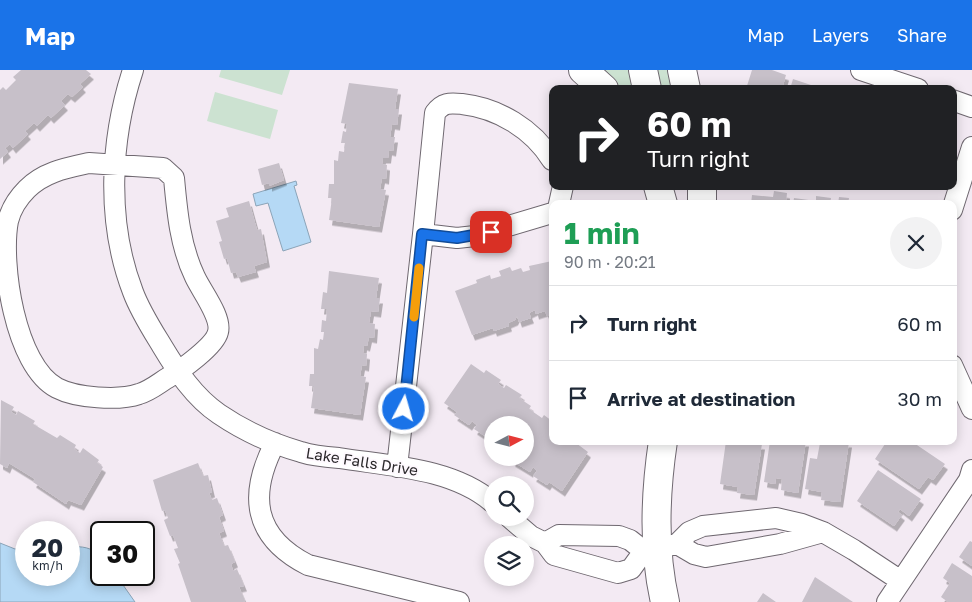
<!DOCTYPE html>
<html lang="en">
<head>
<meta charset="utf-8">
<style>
	body { margin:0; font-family:"Golos Text",sans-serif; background:#f2f2f3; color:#1f2937; height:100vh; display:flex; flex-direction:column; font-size:19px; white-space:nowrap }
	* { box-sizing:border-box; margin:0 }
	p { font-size:16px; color:#747a83 }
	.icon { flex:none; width:28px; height:28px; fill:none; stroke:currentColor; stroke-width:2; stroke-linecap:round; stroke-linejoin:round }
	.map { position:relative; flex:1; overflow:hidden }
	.panel { position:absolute; left:549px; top:130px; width:408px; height:245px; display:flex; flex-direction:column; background:#fff; border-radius:10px; box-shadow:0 2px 12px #0003 }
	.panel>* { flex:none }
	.top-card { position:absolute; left:549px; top:15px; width:408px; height:105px; border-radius:10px; box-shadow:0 2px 12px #0003; background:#202124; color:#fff; overflow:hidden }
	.needle { width:32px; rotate:83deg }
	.fabs { position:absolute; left:484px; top:346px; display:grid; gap:10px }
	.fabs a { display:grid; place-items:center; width:50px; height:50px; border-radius:50%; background:#fff; box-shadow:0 2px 12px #0003; font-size:25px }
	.speed { position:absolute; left:15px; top:451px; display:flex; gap:10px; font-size:25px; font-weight:700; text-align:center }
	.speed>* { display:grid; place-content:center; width:65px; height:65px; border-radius:50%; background:#fff; box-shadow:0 2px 12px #0003; line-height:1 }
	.speed small { font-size:12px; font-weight:400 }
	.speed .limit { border:2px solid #111; border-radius:8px; background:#fff; color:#111 }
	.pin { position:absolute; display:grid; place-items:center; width:42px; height:42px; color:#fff; margin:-21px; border-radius:10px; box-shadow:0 2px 8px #0006 }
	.me { position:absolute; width:55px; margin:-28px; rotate:6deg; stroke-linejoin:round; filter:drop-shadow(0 0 4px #0008) }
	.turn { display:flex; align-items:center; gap:18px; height:105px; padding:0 15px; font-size:22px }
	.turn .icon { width:65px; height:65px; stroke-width:2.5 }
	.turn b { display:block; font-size:35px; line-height:42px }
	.round { display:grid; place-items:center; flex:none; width:52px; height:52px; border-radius:26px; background:#f2f2f3 }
	.head { display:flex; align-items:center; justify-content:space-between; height:85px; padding:0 15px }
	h1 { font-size:30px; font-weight:700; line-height:38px; color:#1e9e55 }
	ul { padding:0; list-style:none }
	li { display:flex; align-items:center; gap:15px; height:75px; padding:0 15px; border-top:1px solid #e0e1e3 }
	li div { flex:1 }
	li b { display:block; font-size:19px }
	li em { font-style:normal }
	header { display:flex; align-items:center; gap:30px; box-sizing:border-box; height:70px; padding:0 25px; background:#1a73e8; color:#fff }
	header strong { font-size:24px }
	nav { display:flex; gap:28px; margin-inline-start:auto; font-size:18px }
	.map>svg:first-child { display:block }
</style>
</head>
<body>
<header>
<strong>Map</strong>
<nav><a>Map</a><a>Layers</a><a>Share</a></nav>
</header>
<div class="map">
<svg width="972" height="532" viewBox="0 0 972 532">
	<defs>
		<filter id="shadow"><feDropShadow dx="3" dy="5.5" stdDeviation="0" flood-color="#0004"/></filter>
	</defs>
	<rect width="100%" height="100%" fill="#f3eaf3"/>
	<path fill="#cce2d1" d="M221,0H290L282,25L219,7Z
		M598,0H638L642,19H617Z
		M650,0H672L676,19H654Z
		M215,22L278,40L270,69L207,51Z"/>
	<path fill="#b5d9f5" stroke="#8ba4b8" d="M296,111L297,115L294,116L311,172L283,181L268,133L256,136L253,124Z
		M0,473L15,479L26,478V505H69V477C82,476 92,477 101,487V505H116L135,532H0Z"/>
	<path fill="#c7c0c9" filter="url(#shadow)" d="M21,0H86L91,4L80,14L83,17L72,27L68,24L61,31L65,35L51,48L48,45L37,56L34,53L25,61L28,64L13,78L10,74L5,78L8,82L0,89V20L3,17L6,20L16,10L13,7Z
		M752,0H772L786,5L782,19H746Z
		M793,9L811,15L810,19H790Z
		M349,13L398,19L395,39H399L397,55L392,54L390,67H395L393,81L389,80L388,88H383L382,94L387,95L386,109L382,108L380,119L386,120L379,157L329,150L332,128H328L329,114H334V90L338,91L339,81L344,82L345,73H341L343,61L346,62L347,54L341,53Z
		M279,93L284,110L269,116V113L262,115L258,99Z
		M774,121L787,123L786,134H751L752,125L773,127Z
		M816,126L831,128L830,134H793L794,128L816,131Z
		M839,127L849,128L848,134H838Z
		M249,131L257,160L261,159L267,192L254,196L256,202L238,207L236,202L231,203L227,188L224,189L219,172L222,171L216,151L229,147L226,138Z
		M552,191V243L547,246L545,241L536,244L535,240L529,243L531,248L519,252L517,246L515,250L508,253L509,256L494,261L493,258L472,265L455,221L477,213L476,210L490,205L491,209L501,206L499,201L510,197L512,201L521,198L523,202L530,200L529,196Z
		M329,201L379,208L376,228H380L378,242L371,241L369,253L375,254L374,268L369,267L367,276L364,275L363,283L367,284L366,296L362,295L360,306L366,307L360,345L311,338L314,316H309L310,304H314V278L318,279L320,269L323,270L324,262H321L322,250L326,251L327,239H321L323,222L327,223Z
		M471,294L484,303L486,300L501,310L498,314L504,318L506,315L522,325L519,328L531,336L529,339L542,348L544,345L552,351V371H577L576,373L588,382L562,421L549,412L547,415L533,406L537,401L533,397L530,402L512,391L514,388H525V355H492L491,370L474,359L477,355L472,351L469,355L454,345L457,342L444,333Z
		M1,330L14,337L11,342L16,345L18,341L35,351L33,354L57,368L60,365L76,375L74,379L80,383L83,378L99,390L97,393L103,397L81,435L68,430L66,434L33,412L35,409L9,393L7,398L0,394Z
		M726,371L762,374L754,425L737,423L738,417L720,414Z
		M770,371H806L798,423L781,420L782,409L776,408L775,414L764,412Z
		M832,371L849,372L840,432L821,430L822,422L805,419L810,388L817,389L820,373L832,375Z
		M887,371H911L945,394L933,410L928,407L919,419L875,389Z
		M198,393L203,406L208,405L212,422L209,423L212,430L217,428L223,445L219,447L224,461L219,463L224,476L228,475L235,492L231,494L233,501L237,499L244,516L239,517L245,531L243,532H191L178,494L180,493L174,479L178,478L173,465L170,466L164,450L168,448L165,440L162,441L153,410Z
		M878,400L921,429L909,446L900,439L898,442L902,445L894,456L857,431Z
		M970,471L972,472V496L959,487Z
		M952,493L972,506V532H948L941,527L950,513L943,508Z
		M815,507L853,532H802Z
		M763,523L776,532H757Z"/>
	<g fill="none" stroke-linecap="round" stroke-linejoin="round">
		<defs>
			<path id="street" d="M133,0C110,70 106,152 133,222C140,241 151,258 162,276C177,301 194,327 219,344C244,361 273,374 301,382C313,386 326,387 339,388C389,396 452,398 492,432
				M861,0L918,19
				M952,30L972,37
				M552,90C533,59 498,38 462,34C450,33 443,32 435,43L423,164L457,168L475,166L552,143
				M89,93L163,98L174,108C177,141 180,176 195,207C202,222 222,247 218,262C215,276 181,300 169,307C159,313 150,321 139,324C119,331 76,328 57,318C15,296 0,193 8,151C11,139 19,127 27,119C44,102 66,98 89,93Z
				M559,134L563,116
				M952,140L972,77
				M952,295L972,339
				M275,373C248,425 253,467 308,495L459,532
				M397,397L423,164
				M510,448L531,466L545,473L559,465L619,466L630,470L644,481L677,474L689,462L703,456L776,448L802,454L823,462L854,480L901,511
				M545,473L554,485L618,503L631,499L644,481
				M677,474L694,484L706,487L780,474L823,462
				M887,532L969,410L972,400"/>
			<path id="secondary" d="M583,0L604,19
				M643,0L647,19
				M682,0L686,19
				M658,116L663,134
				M702,116V134
				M663,371C655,424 653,480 665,532"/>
		</defs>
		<use href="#street" stroke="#6f6870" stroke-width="22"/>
		<use href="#secondary" stroke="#6f6870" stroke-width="30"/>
		<use href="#street" stroke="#fff" stroke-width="20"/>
		<use href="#secondary" stroke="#fff" stroke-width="28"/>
	</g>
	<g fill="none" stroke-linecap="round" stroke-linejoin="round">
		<defs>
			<path id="route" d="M404,339L422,164L457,168L491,162"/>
		</defs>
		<use href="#route" stroke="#114b97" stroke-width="12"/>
		<use href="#route" stroke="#1a73e8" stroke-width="9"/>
		<path stroke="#f59e0b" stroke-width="9" d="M414,247L419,198"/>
	</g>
	<g text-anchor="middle" stroke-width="4" stroke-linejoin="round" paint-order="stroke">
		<g font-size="15" fill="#2a272a" stroke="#fef9fe">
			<text transform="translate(362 392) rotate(9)" y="5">Lake Falls Drive</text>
		</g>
	</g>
</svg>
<div class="fabs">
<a><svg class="needle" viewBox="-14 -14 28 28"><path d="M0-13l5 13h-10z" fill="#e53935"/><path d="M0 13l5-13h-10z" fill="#747a83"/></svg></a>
<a><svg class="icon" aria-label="search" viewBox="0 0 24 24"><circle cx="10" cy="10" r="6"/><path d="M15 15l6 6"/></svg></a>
<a><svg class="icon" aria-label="layers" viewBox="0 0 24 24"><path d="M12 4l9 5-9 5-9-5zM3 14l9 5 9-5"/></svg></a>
</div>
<div class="speed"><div>20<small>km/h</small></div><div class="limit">30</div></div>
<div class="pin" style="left:491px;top:162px;background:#d93025"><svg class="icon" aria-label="arrive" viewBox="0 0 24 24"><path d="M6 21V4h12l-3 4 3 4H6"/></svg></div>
<svg class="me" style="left:404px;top:339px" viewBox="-20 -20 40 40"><circle r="17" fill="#1a73e8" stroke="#fff" stroke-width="3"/><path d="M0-11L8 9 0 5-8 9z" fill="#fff"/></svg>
<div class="top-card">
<div class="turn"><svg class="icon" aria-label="right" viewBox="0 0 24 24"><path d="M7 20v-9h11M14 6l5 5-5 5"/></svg><div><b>60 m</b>Turn right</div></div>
</div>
<section class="panel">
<div class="head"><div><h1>1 min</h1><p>90 m · 20:21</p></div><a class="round"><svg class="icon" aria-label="close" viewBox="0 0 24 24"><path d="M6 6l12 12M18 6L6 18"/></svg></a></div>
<ul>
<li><svg class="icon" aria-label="right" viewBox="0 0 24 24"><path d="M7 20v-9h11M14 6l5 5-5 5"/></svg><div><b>Turn right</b></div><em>60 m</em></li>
<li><svg class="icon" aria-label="arrive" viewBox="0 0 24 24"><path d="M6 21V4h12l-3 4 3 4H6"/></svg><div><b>Arrive at destination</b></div><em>30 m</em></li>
</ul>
</section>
</div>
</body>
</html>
